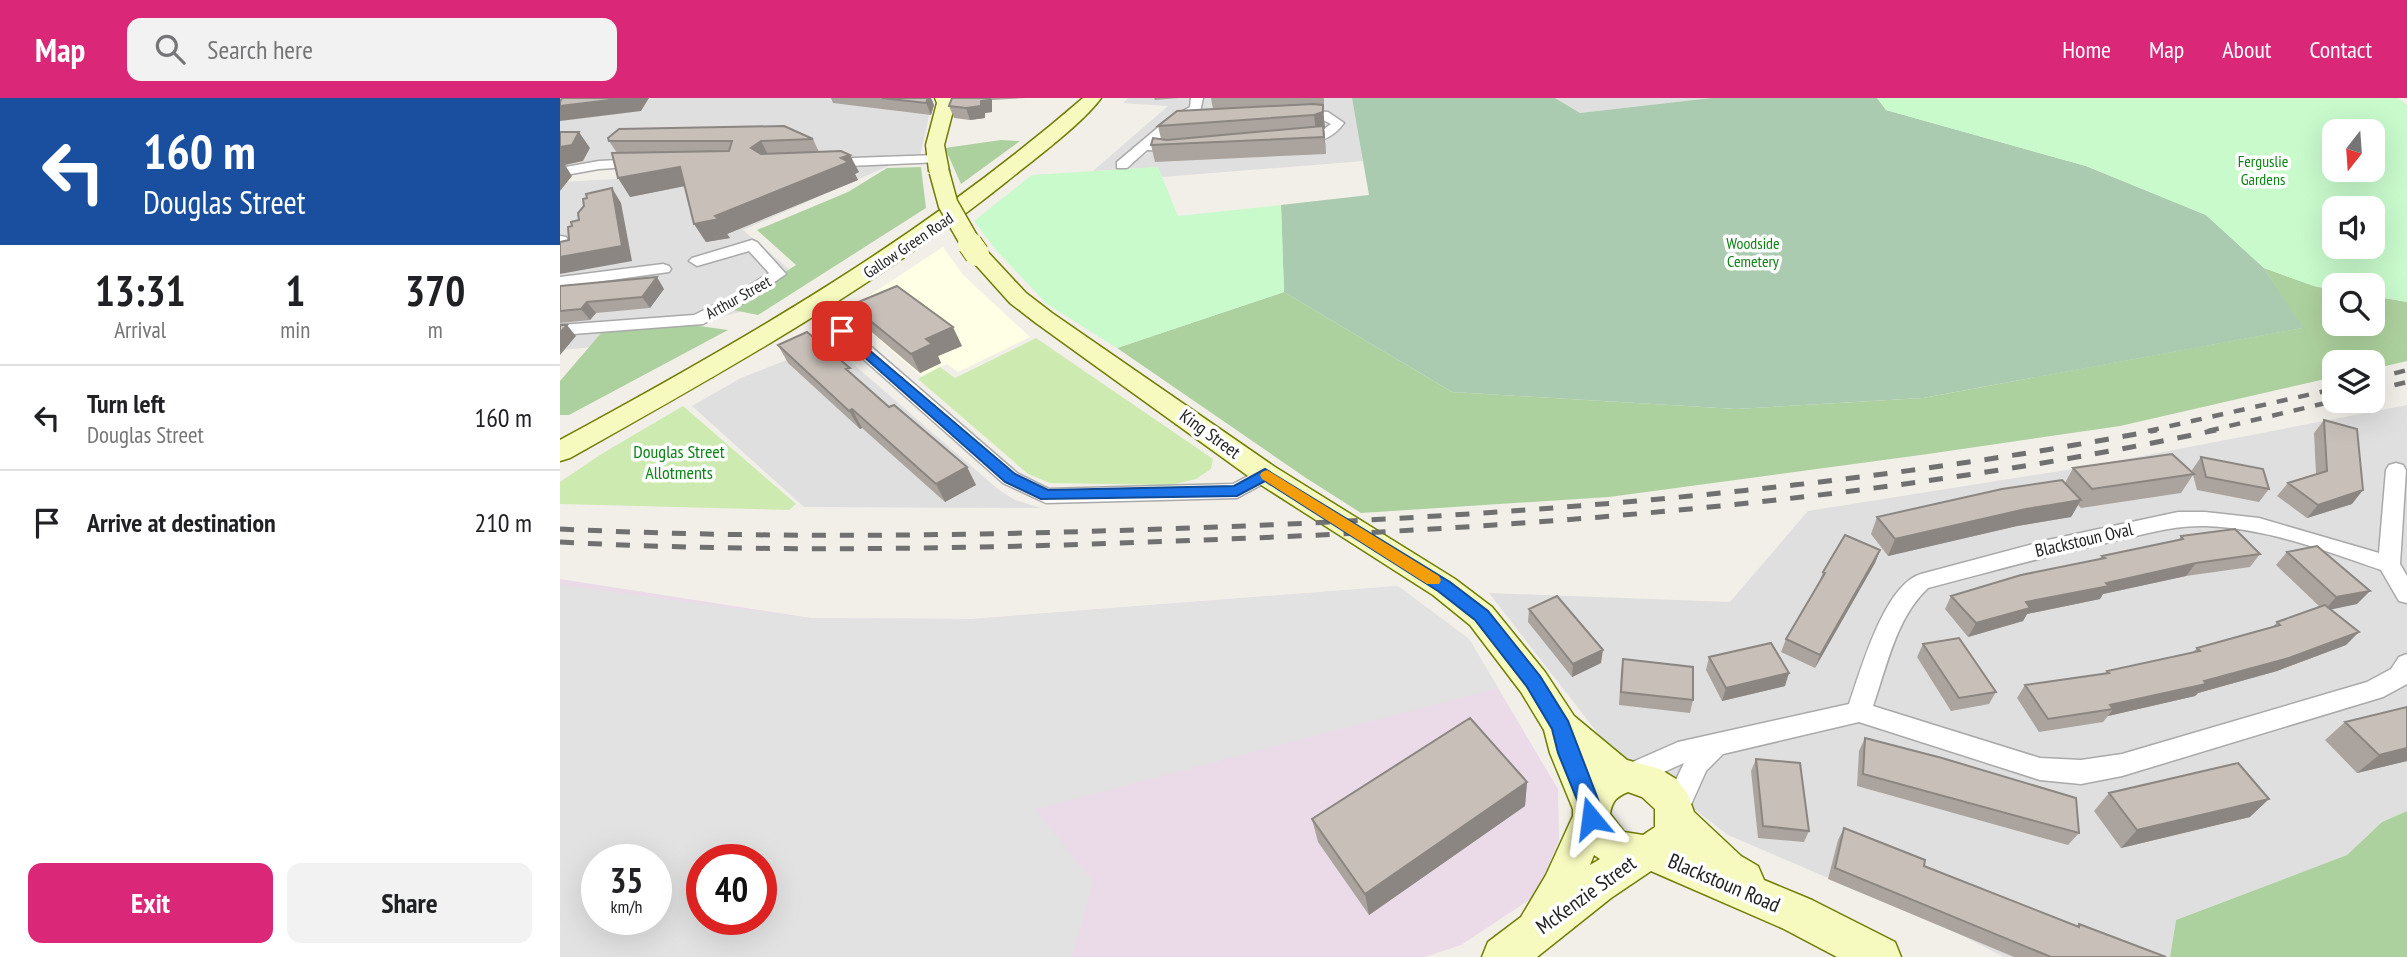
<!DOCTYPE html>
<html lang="en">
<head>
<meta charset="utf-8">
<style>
	body { margin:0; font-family:"PT Sans Narrow",sans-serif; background:#f2f2f2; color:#202124; height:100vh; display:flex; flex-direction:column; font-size:26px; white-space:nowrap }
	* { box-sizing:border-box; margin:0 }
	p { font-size:23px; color:#757577 }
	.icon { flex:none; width:38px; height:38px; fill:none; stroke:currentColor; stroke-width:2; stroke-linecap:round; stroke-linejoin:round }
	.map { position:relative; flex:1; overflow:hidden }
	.details { display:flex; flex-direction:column; background:#fff; width:560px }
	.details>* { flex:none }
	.hud { background:#1a4fa0; color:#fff; overflow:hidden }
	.needle { width:46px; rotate:197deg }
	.buttons { position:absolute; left:1762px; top:21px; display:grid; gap:14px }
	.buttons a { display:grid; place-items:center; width:63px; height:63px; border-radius:14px; background:#fff; box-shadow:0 7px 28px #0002; font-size:35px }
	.speed { position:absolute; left:21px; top:746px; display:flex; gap:14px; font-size:35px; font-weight:700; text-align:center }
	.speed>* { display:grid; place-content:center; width:91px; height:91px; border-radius:50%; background:#fff; box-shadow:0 7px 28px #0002; line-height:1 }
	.speed small { font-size:18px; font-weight:400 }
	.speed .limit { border:10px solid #d22; background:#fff; color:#111 }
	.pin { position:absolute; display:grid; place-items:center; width:60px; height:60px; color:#fff; margin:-30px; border-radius:14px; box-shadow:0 4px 10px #0006 }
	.me { position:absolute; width:77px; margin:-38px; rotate:344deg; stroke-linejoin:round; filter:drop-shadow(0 0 5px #0008) }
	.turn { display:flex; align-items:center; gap:24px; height:147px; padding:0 28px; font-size:32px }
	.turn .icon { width:91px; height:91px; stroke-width:2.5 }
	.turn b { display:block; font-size:49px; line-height:60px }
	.eta { display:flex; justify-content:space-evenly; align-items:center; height:119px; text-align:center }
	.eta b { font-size:42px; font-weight:700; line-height:49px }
	.primary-button { display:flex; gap:14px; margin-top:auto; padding:14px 28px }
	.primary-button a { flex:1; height:80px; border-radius:14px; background:#db2777; color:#fff; font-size:28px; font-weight:700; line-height:80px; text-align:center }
	.primary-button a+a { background:#f2f2f2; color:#202124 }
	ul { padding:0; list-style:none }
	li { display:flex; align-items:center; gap:21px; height:105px; padding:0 28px; border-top:2px solid #e0e0e0 }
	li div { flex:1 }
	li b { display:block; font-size:26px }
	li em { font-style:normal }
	header { display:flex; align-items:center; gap:42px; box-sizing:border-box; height:98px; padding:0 35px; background:#db2777; color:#fff }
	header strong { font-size:33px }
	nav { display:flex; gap:38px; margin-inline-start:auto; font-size:24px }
	.search { width:490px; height:63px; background:#f2f2f2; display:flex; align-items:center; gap:18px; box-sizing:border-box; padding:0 24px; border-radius:14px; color:#757577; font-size:26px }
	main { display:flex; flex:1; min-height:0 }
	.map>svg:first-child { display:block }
</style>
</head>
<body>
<header>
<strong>Map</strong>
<div class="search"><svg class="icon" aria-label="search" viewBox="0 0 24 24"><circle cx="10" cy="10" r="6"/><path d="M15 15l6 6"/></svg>Search here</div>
<nav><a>Home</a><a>Map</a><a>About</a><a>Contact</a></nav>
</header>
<main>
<section class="details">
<div class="hud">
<div class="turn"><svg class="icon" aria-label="left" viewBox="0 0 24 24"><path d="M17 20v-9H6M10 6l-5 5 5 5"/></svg><div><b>160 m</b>Douglas Street</div></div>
</div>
<div class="eta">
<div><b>13:31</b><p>Arrival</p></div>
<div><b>1</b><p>min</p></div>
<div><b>370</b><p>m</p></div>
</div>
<ul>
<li><svg class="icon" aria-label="left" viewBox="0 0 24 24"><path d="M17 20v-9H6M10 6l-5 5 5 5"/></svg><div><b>Turn left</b><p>Douglas Street</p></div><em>160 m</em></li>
<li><svg class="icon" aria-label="arrive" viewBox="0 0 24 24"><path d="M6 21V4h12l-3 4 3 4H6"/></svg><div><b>Arrive at destination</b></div><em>210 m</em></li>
</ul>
<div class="primary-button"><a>Exit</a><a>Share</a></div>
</section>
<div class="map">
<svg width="1847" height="859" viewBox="0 0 1847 859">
	<rect width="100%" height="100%" fill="#f2efe9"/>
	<path fill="#e0dfdf" d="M0,0H365L372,5L360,58L39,62L0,71Z
		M568,0H792L804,63L602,79L598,69L533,73L608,8L563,5Z
		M995,0H1151L1020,15Z
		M333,66L183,132L231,173L179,214L79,245L0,252V84Z
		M271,247L439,392L455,402L481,410L244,409L132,308L181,280L257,250Z
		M1847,307V713L1822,724L1787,757L1616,822L1610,859H1444L1401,837L1168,737L1043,642L929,495L1170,504L1248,413L1525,369Z"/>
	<path fill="#ebdbe8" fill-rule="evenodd" d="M0,481L251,520L412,521L838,488L909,541L998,691L999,742L975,798L901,847L865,859H0ZM37,761H96V821H37ZM142,761H201V821H142Z"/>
	<path fill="#ffffe5" d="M383,149L403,177L470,239L398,274L387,266L361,278L286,213Z"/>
	<path fill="#cdebb0" d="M476,240L653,361L651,371L636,381L611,387L490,385L468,376L358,281L380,269L395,280Z
		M123,308L236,406L229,412L0,406V384L43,355Z"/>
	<path fill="#add19e" d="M441,42L460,43L401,86L385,50Z
		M361,69L366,110L198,217L168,211L236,167L197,132L288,94L327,70Z
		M1704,170L1754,188L1774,192V226H1813V198L1847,204V263L1813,271V264H1774V279L1560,328L1368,356L1049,399L801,415L746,380L557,250L724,194L892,294L1176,311L1363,300L1742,230Z
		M125,226L168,232L9,317H0V283L42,234Z
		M1847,713V859H1610L1616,822L1787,757L1822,724Z"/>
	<path fill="#aacbaf" d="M792,0H995L1020,15L1151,0H1317L1326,12L1526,68L1646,117L1704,170L1743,230L1363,300L1176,311L892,294L724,194L721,107L809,97Z"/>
	<path fill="#c8facc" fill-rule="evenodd" d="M1317,0H1838L1847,7V204L1813,198V187H1774V192L1754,188L1704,170L1646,117L1526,68L1326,12ZM1774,33H1813V72H1774ZM1774,110H1813V149H1774Z
		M598,69L618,118L721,107L724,194L557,250L487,206L436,152L414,123L472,77Z"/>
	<path fill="#e2e2e2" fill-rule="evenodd" d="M0,487L250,520L412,521L838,488L909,541L938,590L475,711L533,784L512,859H0ZM37,761H96V821H37ZM142,761H201V821H142Z"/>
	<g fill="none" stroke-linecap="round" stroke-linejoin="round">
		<defs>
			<path id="street" d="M631,0H643L640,14L616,27L595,45L624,48V54L587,52L567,70H557V64L608,21L630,9Z
				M737,12L768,14L784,25C773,41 753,48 733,45V39L757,36L771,26L759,20L733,19L731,16Z
				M376,57L383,61L381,64L265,69L258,65L265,61Z
				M81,61L88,65L86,68L39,71L0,78V70L39,63Z
				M0,138L6,139L8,142L6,145L0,146Z
				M192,142L197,144L226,176L187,203L143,226L0,237V227L134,217L175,197L209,175L189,153L137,168L129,163L132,160Z
				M103,166L109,168L111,171L109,174L0,189V179Z
				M273,220L279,221L457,375L489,391L673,386L705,369L712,371L715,376L712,381L677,400L486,405L443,385L267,229L265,225Z
				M1836,365L1843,367L1846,372L1840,466L1847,478V505L1839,503L1821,472C1764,452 1706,430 1645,428C1613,427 1582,437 1550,444C1489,457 1429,474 1368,490C1336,520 1327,568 1313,608L1480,660L1521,662L1562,656L1807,584L1831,571L1839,559L1847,556V586L1823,599L1562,678L1521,686L1480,682L1299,624L1163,656L1146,673L1125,720L1115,723L1105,720L1102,711L1124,665L1068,690L1059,686L1055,678L1059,670L1118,644L1289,606C1301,572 1324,487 1361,476L1488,442L1618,414H1645L1699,420L1819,455L1826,372L1829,367Z"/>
			<path id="secondary" d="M375,0H391L395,5L384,47L389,73L379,79L369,73L366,47L377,5Z
				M523,0H541C521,27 473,62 446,84C311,192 159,276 10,360L0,363V342C188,240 360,141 523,0Z
				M417,150L425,151L466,195L492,215L715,369L895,481L932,509L985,574L1014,618L1067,662L1100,671L1116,681L1127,695L1134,714L1181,758L1198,768L1204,782L1252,802L1335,844L1341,859H1277L1222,830L1091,773L1051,800L977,859H922L928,844L961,819L986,777L1013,718V711L990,655L984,632L961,594L910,527L873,497L695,383L476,225L450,205L406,156L409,151ZM1068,694L1082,699L1095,711V729L1083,737L1064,734L1050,716C1052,703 1056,699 1068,694ZM1034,757L1040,761L1030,767Z"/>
		</defs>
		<use href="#street" stroke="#a9a9a9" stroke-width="3"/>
		<use href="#secondary" stroke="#707d05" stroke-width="3"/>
		<use href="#street" fill="#fff" fill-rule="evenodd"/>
		<use href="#secondary" fill="#f7fabf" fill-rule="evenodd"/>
		<path stroke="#707070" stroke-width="4.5" stroke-dasharray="11 11" stroke-linecap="butt" d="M1813,281L1847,272
			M1813,292L1847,284
			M1588,333L1774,291
			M1648,333L1774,303"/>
		<path stroke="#707070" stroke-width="5" stroke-dasharray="14 14" stroke-linecap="butt" d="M0,431C228,442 456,437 684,428C989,415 1296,390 1597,332
			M0,444C223,456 446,450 668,441C999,428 1332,401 1656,332"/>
		<defs>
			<path id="secondary-bridge-far1" d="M379,73L388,106L412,148"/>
			<path id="secondary-bridge" d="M410,146L417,156"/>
		</defs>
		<use href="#secondary-bridge-far1" stroke="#707d05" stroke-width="22" stroke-linecap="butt"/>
		<use href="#secondary-bridge" stroke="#707d05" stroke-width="26" stroke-linecap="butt"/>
		<use href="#secondary-bridge-far1" stroke="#f7fabf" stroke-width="19"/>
		<use href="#secondary-bridge" stroke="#f7fabf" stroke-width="24"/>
	</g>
	<path fill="#aba49e" d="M271,0H371L374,7L371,17L273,5Z
		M392,0H466L432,2V14L425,15V20L410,22L394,20L389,8Z
		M594,0H619L595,2Z
		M651,0H764V10H763L765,30L764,31L766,56L595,64L591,47L601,41L598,28L653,11Z
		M253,41L259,54L299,74L295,76L298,82L167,136L170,140L146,144L134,126L125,88L70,99L57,55L49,43Z
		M0,188L104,191L90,210L36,215L30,222L0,225Z
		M291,207L402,248L378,258L381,265L360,275L301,225Z
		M218,247L295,279L329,309L407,369L416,387L385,404L302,330L300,331L228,265Z
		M1764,322L1792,406L1747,420L1717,398L1728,385L1756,376L1754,335Z
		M1641,359L1709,391L1699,404L1637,392L1633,377L1621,395L1521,410L1518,407L1511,419L1457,428L1328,458L1311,436L1317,419L1505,385L1513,370L1633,375L1632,372Z
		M1621,438L1700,456L1690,469L1626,478L1543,496L1540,501L1467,516L1463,523L1408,539L1385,511L1391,498L1540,461L1542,458L1619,442Z
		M1320,452L1315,465L1255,570L1221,554L1226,541L1259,485L1263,474Z
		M1727,454L1797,506L1771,511L1786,547L1717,573L1638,595L1635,598L1548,618L1543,624L1479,634L1457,600L1465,587L1545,576L1547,573L1633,554L1637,550L1712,530L1717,524L1760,509L1716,467Z
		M969,511L1041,565L1012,579L968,524Z
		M1363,546L1436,594L1429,606L1391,613L1357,559Z
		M1149,559L1225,588L1162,603L1146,572Z
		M1063,561L1133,602L1130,615L1059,607L1061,574Z
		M1847,609V663L1797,675L1765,642L1785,624Z
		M1305,640L1519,735L1508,747L1297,688L1299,653Z
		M1196,661L1249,733L1244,744L1198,740L1191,673Z
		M967,684L965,708L809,817L758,744L752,721Z
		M1549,695L1690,719L1561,750L1534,713Z
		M1284,730L1364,768L1517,828L1519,826L1606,859H1454L1268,781L1278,742Z"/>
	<path fill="#8b8681" d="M66,0H89L81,13L0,23V8Z
		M368,0H371L374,7L371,17L366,5Z
		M428,0H431L432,2V14L425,15V20L410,22L406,10Z
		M763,7L764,23L765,30L764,31L766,56L764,39L756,33L754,17Z
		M19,34L30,50L23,63L5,67L12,78L0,93V49Z
		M201,43L210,60L191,50Z
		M290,57L299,74L295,76L298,82L167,136L170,140L146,144L134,126L155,118Z
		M120,69L130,87L70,99L58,80Z
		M52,90L61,105L72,163L0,176V159Z
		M97,179L104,191L90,210L82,199Z
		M27,204L36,215L30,222L21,211Z
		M7,227L16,238L0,257V235Z
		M393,229L402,248L378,258L381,265L360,275L351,256L366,241Z
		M292,311L302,330L300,331L289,313Z
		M407,369L416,387L385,404L376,386Z
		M1803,392L1792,406L1747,420L1758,407Z
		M1521,402L1511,419L1457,428L1328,458L1335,441L1466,411Z
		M1320,452L1315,465L1255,570L1260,557Z
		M1636,465L1626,478L1543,496L1540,501L1467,516L1463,523L1408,539L1416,525L1466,504L1546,485Z
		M1810,493L1797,506L1764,513L1776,499Z
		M1799,534L1786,547L1717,573L1638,595L1635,598L1548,618L1553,611L1550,607L1644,583Z
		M1043,552L1041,565L1012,579L1013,566Z
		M1229,575L1225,588L1162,603L1166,590Z
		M1847,650V663L1797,675L1819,657Z
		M967,684L965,708L809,817L805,796Z
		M1709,701L1690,719L1561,750L1577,732Z"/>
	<path fill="#c7bfb8" stroke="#8b8681" stroke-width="2" d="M2,0H66L0,8V4Z
		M322,0H368L366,5Z
		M392,0H428V2L421,3V8L406,10L389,8Z
		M753,6L763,7V14L754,17L598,28L617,13Z
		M224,28L253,41L201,43L191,50L201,56L281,53L290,57L281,60L289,64L155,118L159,121L134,126L120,69L58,80L52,55L169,53L172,43H49L48,40L59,31Z
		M763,28L764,39L591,47L593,40L607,42Z
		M0,34H19L12,47L0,49Z
		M52,90L62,148L0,159V144L9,142L8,129L12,128L11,124L19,122L18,115L24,108L23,101L27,100L26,96Z
		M97,179L82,199L27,204L21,211L0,213V188Z
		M337,188L393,229L366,241L372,246L351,256L291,207Z
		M0,227H7L0,235Z
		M247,234L290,270L286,271L329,309L334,307L407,369L376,386L292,311L289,313L218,247Z
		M1764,322L1797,331L1803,392L1758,407L1728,385L1767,373Z
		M1612,356L1634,376L1532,391L1513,370Z
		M1641,359L1703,371L1709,391L1646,379Z
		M1502,382L1521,402L1466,411L1335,441L1317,419L1442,391Z
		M1675,431L1700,456L1636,465L1546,485L1549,488L1466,504L1470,510L1416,525L1391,498L1461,477L1545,460L1542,458L1623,441L1621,438Z
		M1285,437L1320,452L1260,557L1226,541L1265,475L1263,474Z
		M1757,448L1810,493L1776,499L1727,454Z
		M997,498L1043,552L1013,566L969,511Z
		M1765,507L1799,534L1729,560L1644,583L1646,586L1550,607L1553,611L1488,621L1465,587L1549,575L1547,573L1640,553L1637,550L1720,527L1717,524Z
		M1399,540L1436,594L1399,600L1363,546Z
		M1211,545L1229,575L1166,590L1149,559Z
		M1063,561L1133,569V602L1061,594Z
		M1847,609V650L1819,657L1785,624Z
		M910,620L967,684L805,796L752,721Z
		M1305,640L1382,660L1516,700L1519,735L1303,676Z
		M1196,661L1240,665L1249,733L1203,728Z
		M1678,665L1709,701L1577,732L1549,695Z
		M1284,730L1365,762L1364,768L1519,829V826L1606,859H1491L1275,770Z"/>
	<path fill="#1a73e8" stroke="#114b97" stroke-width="2" d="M282,229L455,376L488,392L674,388L705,371L890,484L928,513L980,578L1008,623L1041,709L1042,720L1039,727L1031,729L1024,727L1020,709L998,655L992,631L967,589L915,522L878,493L705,383L677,398L481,401L445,384L277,235L276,233Z"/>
	<path fill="#f59e0b" d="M707,372L879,478L881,482L879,486H867L702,381L700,377L702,374Z"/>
	<g text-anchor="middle" stroke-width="7" stroke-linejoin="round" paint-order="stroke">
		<g font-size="16" fill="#0c8416" stroke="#fff">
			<text x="1703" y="69">Ferguslie<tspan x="1703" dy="18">Gardens</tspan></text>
			<text x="1193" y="151">Woodside<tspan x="1193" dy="18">Cemetery</tspan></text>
		</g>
		<g font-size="16" fill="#222" stroke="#fff">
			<text transform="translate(348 147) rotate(-34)" y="6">Gallow Green Road</text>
			<text transform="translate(178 199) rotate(-29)" y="6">Arthur Street</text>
		</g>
		<g font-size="18" fill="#222" stroke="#fff">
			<text transform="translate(650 336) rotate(36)" y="6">King Street</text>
			<text transform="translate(1524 442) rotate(-13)" y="6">Blackstoun Oval</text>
		</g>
		<g font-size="18" fill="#0c8416" stroke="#fff">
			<text x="119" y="360">Douglas Street<tspan x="119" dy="21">Allotments</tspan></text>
		</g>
		<g font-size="21" fill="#222" stroke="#fff">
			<text transform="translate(1164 785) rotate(23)" y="7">Blackstoun Road</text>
			<text transform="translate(1026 797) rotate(-36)" y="7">McKenzie Street</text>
		</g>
	</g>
</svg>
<div class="buttons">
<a><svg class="needle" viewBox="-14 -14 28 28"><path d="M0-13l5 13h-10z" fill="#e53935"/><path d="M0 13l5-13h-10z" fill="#757577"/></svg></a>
<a><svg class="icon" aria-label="sound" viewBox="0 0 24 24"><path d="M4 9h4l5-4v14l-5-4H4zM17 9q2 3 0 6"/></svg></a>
<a><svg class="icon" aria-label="search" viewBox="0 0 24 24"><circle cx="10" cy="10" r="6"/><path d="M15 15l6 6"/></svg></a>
<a><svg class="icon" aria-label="layers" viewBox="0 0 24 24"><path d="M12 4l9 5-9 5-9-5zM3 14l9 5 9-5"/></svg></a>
</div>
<div class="speed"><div>35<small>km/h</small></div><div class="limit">40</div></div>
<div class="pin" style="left:282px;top:233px;background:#d93025"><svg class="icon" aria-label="arrive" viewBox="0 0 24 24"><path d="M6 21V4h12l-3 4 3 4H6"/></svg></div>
<svg class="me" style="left:1031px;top:720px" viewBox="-20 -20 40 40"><path d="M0-17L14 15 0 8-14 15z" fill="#1a73e8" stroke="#fff" stroke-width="4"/></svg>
</div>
</main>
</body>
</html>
